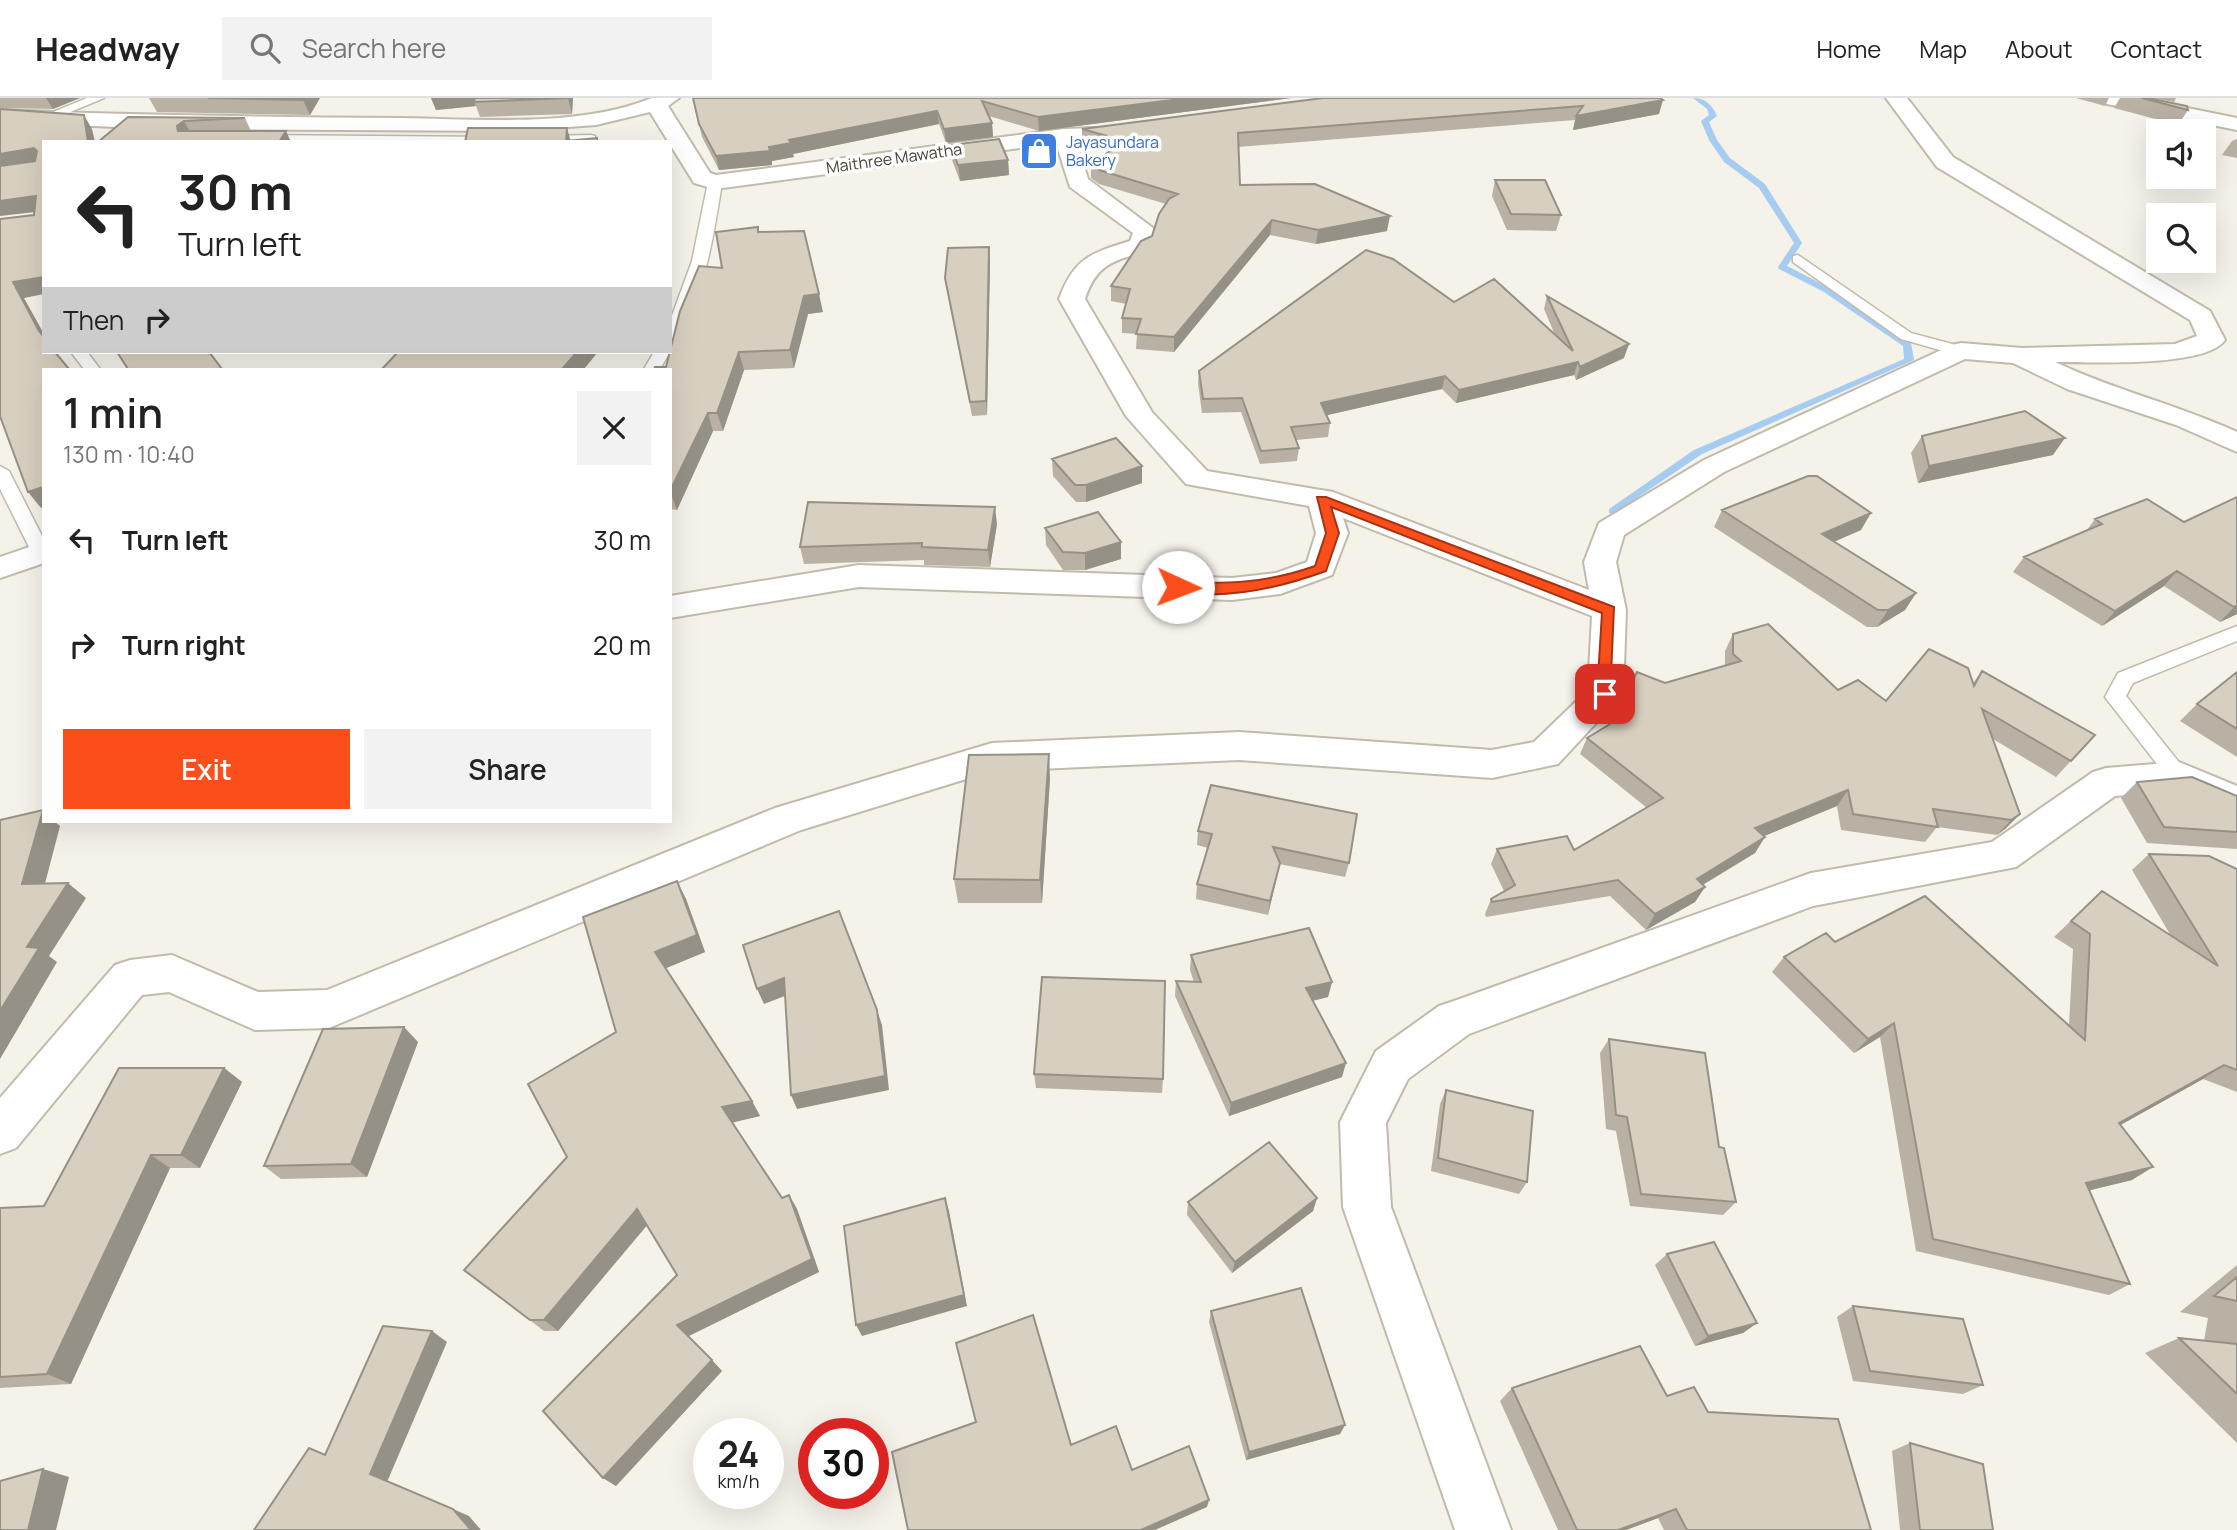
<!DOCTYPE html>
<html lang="en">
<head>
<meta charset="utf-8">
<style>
	body { margin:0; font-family:Manrope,sans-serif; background:#f2f2f2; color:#222; height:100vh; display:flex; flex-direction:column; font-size:26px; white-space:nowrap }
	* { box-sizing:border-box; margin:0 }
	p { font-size:23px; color:#767676 }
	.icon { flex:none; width:38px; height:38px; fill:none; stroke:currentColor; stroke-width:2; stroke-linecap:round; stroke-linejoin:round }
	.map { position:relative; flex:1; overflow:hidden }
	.sheet { position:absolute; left:42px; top:270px; width:630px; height:455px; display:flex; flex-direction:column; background:#fff; border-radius:0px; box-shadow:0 7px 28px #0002 }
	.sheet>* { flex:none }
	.guide { position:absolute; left:42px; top:42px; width:630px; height:214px; border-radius:0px; box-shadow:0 7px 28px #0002; background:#fff; color:#222; overflow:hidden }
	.controls { position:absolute; left:2146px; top:21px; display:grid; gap:14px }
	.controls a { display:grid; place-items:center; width:70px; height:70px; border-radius:0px; background:#fff; box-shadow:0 7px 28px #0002; font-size:35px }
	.speed { position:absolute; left:693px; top:1320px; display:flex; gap:14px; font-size:35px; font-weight:700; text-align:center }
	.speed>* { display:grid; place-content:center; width:91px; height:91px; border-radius:50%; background:#fff; box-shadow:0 7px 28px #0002; line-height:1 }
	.speed small { font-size:18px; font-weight:400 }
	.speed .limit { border:10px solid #d22; background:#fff; color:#111 }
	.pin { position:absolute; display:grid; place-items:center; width:60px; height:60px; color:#fff; margin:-30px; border-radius:14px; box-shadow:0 4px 10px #0006 }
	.me { position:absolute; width:77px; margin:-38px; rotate:92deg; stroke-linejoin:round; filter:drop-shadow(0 0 5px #0008) }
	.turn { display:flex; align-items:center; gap:24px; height:147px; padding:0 21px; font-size:32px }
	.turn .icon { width:91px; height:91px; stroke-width:2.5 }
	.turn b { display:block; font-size:49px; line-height:60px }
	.then { display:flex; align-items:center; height:66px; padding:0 21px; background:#0003; gap:14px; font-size:26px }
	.round { display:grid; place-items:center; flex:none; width:74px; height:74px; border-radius:0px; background:#f2f2f2 }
	.headline { display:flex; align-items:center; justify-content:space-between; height:119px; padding:0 21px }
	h1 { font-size:42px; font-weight:600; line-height:52px }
	.action { display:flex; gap:14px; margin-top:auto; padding:14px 21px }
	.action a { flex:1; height:80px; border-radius:0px; background:#fc4e1a; color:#fff; font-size:28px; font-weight:600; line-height:80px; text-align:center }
	.action a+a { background:#f2f2f2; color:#222 }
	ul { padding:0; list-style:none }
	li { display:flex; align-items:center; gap:21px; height:105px; padding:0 21px }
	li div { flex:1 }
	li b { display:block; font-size:26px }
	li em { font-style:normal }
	header { display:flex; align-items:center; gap:42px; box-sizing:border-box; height:98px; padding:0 35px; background:#fff; border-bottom:2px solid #e0e0e0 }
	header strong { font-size:33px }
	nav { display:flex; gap:38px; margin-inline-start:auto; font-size:24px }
	.search { width:490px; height:63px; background:#f2f2f2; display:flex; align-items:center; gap:18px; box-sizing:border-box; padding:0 24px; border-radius:0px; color:#767676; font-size:26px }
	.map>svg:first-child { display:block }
</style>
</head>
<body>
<header>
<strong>Headway</strong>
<div class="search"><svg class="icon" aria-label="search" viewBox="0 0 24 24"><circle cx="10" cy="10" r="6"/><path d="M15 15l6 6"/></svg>Search here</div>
<nav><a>Home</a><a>Map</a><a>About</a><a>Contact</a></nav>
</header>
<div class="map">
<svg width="2237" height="1432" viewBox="0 0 2237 1432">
	<rect width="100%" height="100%" fill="#f5f2ea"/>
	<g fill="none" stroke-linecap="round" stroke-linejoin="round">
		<path fill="#a6ccf1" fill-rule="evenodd" d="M1693,0C1706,0 1712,7 1717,18L1709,24L1717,42L1730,60L1765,86L1802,145L1787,168L1830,190L1911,245L1914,262L1702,356L1613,416L1609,415V411L1694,352L1904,261L1903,248L1824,194L1779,171L1778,169L1794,145L1759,90L1724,64L1709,42L1701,23L1709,17L1707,11Z"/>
		<defs>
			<path id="lane" d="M87,0H104L51,22L41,19Z
				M254,37L497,39L503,43L258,44L252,40Z
				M591,37L595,38V44L536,42L542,38Z
				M715,80L722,84C714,137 705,196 676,242L670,244V223L692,163L708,84Z
				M1798,157L1911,235L1967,250L1969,253L1961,258L1901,241L1793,164V158Z
				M71,254H87L100,271H84Z
				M654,254H670L660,271H644Z
				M0,368L9,373L44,442V460L34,459L0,391Z
				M2237,528V543L2133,585L2126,598L2190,678L2187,684L2179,686L2171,684L2105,599L2118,575Z"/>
			<path id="street" d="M652,0H679L668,8L710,75L716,77L1064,31L1097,30L1101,34L1097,38L1076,42L1088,81L1157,133L1149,152C1115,163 1097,164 1085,201L1152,314L1207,373L1333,394L1589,492L1584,464L1599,425L1704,362L1952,247L1961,245L2022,250L2175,246L2197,238L2190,222L1937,69L1886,0H1907L1953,59L2210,213L2225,242C2206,270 2090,264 2055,264C2114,292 2178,307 2237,334V354L2176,327L2067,291L2013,265L1965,261L1724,374L1624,437L1616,464L1626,512L1623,596L1558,666L1492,680L1239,662L992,673L801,732L329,930L255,932L169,894L142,897L16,1050L0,1056V1000L115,867L130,862L172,857L258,894L327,892L775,710L992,645L1239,634L1492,652L1534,644L1588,592L1592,518L1343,420L1348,435L1332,477L1280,496L1232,502L859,489L670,520V498L859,467L1232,480L1276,475L1307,464L1316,435L1309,408L1186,386L1126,318L1059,201C1074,160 1091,155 1130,143L1133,135L1070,89L1056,45L715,91L694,85L650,14L596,27L514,33L162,31L0,24V12C133,17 266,19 399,20C478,21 578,30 652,0Z
				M2097,0H2138L2237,20V32L2107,6Z
				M44,444V465L0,480V459Z
				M2179,664L2237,688V720L2175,693L2115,698L2016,769L1813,808L1469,936L1408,981L1386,1025L1391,1109L1511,1432H1455L1343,1109L1340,1024L1376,953L1439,908L1454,903L1811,775L1992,744L2093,674L2106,670Z"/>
		</defs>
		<use href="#lane" stroke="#c1bbac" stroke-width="3"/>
		<use href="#street" stroke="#c1bbac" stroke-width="4"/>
		<use href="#lane" fill="#fff" fill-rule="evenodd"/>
		<use href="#street" fill="#fff" fill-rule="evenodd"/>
	</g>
	<path fill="#b9b2a4" d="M0,0H80L53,11L0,10Z
		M149,0H320L310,17L157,14Z
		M431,0H573L572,16L480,19L476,8L436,12Z
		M693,0H1291L1039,33L989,18L992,25L993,39L946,45L939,26L793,56L794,59L772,63V67L719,72L702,39Z
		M1660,0L1659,16L1573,32L1575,22L1238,49L1240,87L1387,133L1316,146L1270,137L1174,254L1136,251L1137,236L1122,235V220L1126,206L1111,203V188L1152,138L1166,106L1099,86L1091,80V66L1110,53L1082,45V31Z
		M2076,0H2109L2105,8Z
		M2120,0H2148L2188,12L2178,27L2114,10Z
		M2151,0H2176L2174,4Z
		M128,19L245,20L251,33L98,44Z
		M2237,41V60L2222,57L2232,43Z
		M951,47L1008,62L1009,77L960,83L952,62Z
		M1495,82L1561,117L1556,133L1507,132L1492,98Z
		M758,129L759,134L823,214L808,216L794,270L744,272L723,333H713L677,412L670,411V271L666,269L722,170Z
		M990,162L987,317L972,318L947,193L945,180Z
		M1547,198L1624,260L1576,282L1574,277L1456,305L1442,291L1327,317L1330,325L1328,339L1296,342L1299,350L1297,363L1260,366L1241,314L1202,315L1198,286L1199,273L1454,204L1555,237L1544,211Z
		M1922,338L2053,357L1918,385L1911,355Z
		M1052,361L1142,368V385L1086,404H1076L1053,378Z
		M2237,399V516L2220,524L2164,488L2102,528L2013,474L2024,459L2087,432L2095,421L2184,424Z
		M1722,412L1861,432L1834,444L1916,495L1905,512L1877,529H1867L1714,429Z
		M997,426L990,469L924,467V462L804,466L800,449Z
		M1045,430L1121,461L1085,472H1063L1046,447Z
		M1733,536L1838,592L1886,603L1973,585L1982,573L2095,637L2056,679L1993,641L2020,716L2005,731L1997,737L1937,729L1925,744L1841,732L1837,708L1764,738L1755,755L1703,787L1705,789L1695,804L1646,832L1610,798L1486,819L1485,816L1491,801L1504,793L1491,766L1497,751L1574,752L1647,710L1580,656L1587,640L1610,626L1665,585L1725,568V553Z
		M2237,574V659L2180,623L2197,606Z
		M1050,680L1042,805H958L954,781Z
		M2137,684L2237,698V751L2147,745L2121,700Z
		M1198,733L1349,765L1345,779L1279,766L1268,817L1196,801L1197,786L1208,750L1197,747Z
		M2149,756L2237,771V994L2203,981L2120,1027L2132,1082L2089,1092L2130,1186L2109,1197L1916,1153L1880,939L1854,955L1772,874L1784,859L1835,844L2069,927L2073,851L2054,839L2102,793L2171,838L2132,772Z
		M677,783L686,801L705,854L666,870L752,1003L760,1018L732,1024L782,1100L789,1097L797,1111L819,1174L688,1238L722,1273L616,1388L603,1380L677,1177L647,1127L558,1233H544L464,1172L567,1059L616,934Z
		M1191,857L1332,884L1328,899L1313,903L1342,979L1229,1018L1175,898L1176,883L1194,884L1190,872Z
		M1609,941L1736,1104L1723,1117L1630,1108L1616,1033L1606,1031L1600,955Z
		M418,944L367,1079L281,1081L264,1068Z
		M224,970L242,984L200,1070H170L71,1286L0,1290V1110L44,1108Z
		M1034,976L1163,981L1162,995L1036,990Z
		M1446,992L1527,1084L1519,1096L1431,1073L1440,1006Z
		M1317,1100L1313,1113L1232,1175L1187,1117L1188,1104Z
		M1667,1156L1757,1225L1743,1235L1695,1248L1655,1167Z
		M2237,1167V1345L2145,1255L2179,1240L2204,1243L2208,1220L2180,1214Z
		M1853,1208L1983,1287L1963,1296L1853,1283L1837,1219Z
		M1211,1213L1340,1336L1246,1362L1209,1224Z
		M1512,1290L1667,1298L1708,1314L1871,1432H1664L1658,1420L1626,1432H1558L1500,1303Z
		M1910,1345L1993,1432H1900L1892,1353Z"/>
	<path fill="#969186" d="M46,0H80L53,11Z
		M304,0H320L310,17L303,2Z
		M431,0H479L474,4L476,8L436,12Z
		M568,0H573L572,16Z
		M1188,0H1291L1039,33L1038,19Z
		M1663,2L1659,16L1573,32L1576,18Z
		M937,13L939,26L793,56L794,59L772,63V67L719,72L716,58L789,42Z
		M84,17L92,31L95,44H88Z
		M184,23L192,37L178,33L177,28Z
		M992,25L993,39L946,45L944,31Z
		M567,30L571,44L566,43Z
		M286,33L291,44H279Z
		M34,50L44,64L0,71V56Z
		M1008,62L1009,77L960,83L958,67Z
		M36,98L44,113L0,118V103Z
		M1390,118L1387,133L1316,146L1318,132Z
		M1272,122L1270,137L1174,254V239Z
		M989,149L990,162L987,317L986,303Z
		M44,179V196L24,200L44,236V239L39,233L13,184Z
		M819,196L823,214L808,216L794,270L790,252L804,198Z
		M1629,246L1624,260L1576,282L1580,269Z
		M577,254H598L584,271H564L563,270Z
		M739,254L744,272L723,333L717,315Z
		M1578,264L1574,277L1456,305L1459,292Z
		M1445,278L1442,291L1319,319L1321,305Z
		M708,315L713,333L677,412L670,393Z
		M2065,340L2053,357L1918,385L1929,368Z
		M1142,368V385L1086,404V387Z
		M43,389L44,409L41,410L28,394Z
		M995,409L997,426L990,469L988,452Z
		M1871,415L1861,432L1812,453L1822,436Z
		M1121,444V461L1085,472V455Z
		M2177,473L2164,488L2102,528L2115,513Z
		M1916,495L1905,512L1877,529L1888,512Z
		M2237,507V516L2220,524L2234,509Z
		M1049,656L1050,680L1042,805L1040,782Z
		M1848,692L1837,708L1745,746L1755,730Z
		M43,712L44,713V723H54L60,728L41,801L22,786Z
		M2020,716L2005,731L1997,737L2011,722Z
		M1765,739L1755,755L1687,796L1697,781Z
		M1280,765L1277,779L1268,817L1270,803Z
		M677,783L686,801L705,854L664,871L655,854Z
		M68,785L86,800L49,858L57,864L0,961V913L27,849Z
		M1705,789L1695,804L1646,832L1655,816Z
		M784,880L790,896L764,906L757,891Z
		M1332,884L1328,899L1302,905L1306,890Z
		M877,912L882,927L889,992L797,1011L791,997Z
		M1894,925L1880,939L1854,955L1868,941Z
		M404,929L418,944L367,1079L351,1066Z
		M1346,965L1342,979L1229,1018L1231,1005Z
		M2224,967L2203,981L2099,1039L2119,1025Z
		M224,970L242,984L200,1070L181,1057Z
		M752,1003L760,1018L731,1025L722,1009Z
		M151,1057L170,1070L71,1286L47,1276Z
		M2153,1069L2132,1082L2067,1098L2086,1085Z
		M789,1097L797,1111L819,1174L687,1239L677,1227Z
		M945,1100L949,1113L967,1208L862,1238L856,1227Z
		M1317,1100L1313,1113L1232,1175L1235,1164Z
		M637,1111L649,1125L558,1233L544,1222Z
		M1757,1225L1743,1235L1695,1248L1708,1238Z
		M432,1233L447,1244L387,1384L370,1376Z
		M712,1262L722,1273L616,1388L603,1380Z
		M1345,1327L1340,1336L1246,1362L1249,1354Z
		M43,1371L69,1379L56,1432H28Z
		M1209,1402L1207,1409L1155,1432H1141Z
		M453,1411L469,1418L481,1432H471Z
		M1676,1411L1658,1420L1626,1432H1618Z"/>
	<path fill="#d7cfbf" stroke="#969186" stroke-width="2" d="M208,0H304L303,2Z
		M475,0H568L474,4Z
		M693,0H1188L1038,19L982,3L992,25L944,31L937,13L789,42L791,45L769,49L770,53L716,58L699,26Z
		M1323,0H1660L1663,2L1576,18L1583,8L1238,35L1240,87L1315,86L1390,118L1318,132L1272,122L1174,239L1136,236L1141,221L1122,220L1130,191L1111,188L1141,143L1152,138L1159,116L1169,101L1178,96L1099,72L1091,66L1125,43L1082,31Z
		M2142,0H2148L2187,8L2188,12Z
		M0,11L84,17L88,44H44V179L13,184L39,233L44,239V254H55L69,271H44V391L43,389L28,394L0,318V121L34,117L36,98L0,103V68L35,63L37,53L34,50L0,56Z
		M128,19L245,20L184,23L177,28L178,33H286L279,44H98Z
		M468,30H567L566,43L597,40V44H465Z
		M999,41L1008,62L958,67L951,47Z
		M1495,82H1545L1561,117L1511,116Z
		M758,129V134L804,133L819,196L804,198L790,252L739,254L717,315H708L670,393V271H654L655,269H666L680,213L699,168L722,170L716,134Z
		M989,149L986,303L970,304L945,180L948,150Z
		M1366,152L1393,161L1454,204L1494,181L1573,253L1547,198L1629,246L1580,269L1578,264L1459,292L1445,278L1321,305L1330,325L1291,329L1299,350L1261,353L1242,300L1203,301L1199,273Z
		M117,254H209L222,271H128Z
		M398,254H577L563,270H575V271H382Z
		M2025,313L2065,340L1929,368L1922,338Z
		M1116,340L1142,368L1086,387H1075L1052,361Z
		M1808,378H1817L1871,415L1822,436L1916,495L1888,512H1878L1722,412Z
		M2237,399V507L2234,509L2177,473L2115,513L2024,459L2102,426L2095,421L2147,401L2184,424Z
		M808,404L995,409L988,452L922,449V445L800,449Z
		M1098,414L1121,444L1085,455L1063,454L1045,430Z
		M1768,526L1838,592L1858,582L1886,603L1929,551L1968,570L1974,588L1982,573L2095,637L2071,663L1982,611L2020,716L2011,722L1933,711L1938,729L1853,716L1848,692L1755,730L1765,739L1697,781L1705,789L1655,816L1618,782L1492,804L1491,801L1515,787L1497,751L1567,738L1574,752L1663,700L1587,640L1610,626L1637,574L1665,585L1741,563L1733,556V536Z
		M2237,574V631L2197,606Z
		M1049,656L1040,782L954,781L969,657Z
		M2192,679L2237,698V734L2164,729L2137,684Z
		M1211,687L1357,716L1349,765L1273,749L1280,765L1270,803L1197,786L1212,736L1198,733Z
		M43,712L22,786L68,785L27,849L39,850L0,913V722Z
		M2149,756L2209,758L2237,771V972L2224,967L2119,1025L2153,1069L2086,1085L2130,1186L1933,1141L1894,925L1868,941L1784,859L1826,835L1835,844L1925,798L2085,942L2090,836L2071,823L2102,793L2218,868Z
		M677,783L697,837L655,854L752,1003L722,1009L782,1100L789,1097L812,1161L677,1227L712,1262L603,1380L543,1313L677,1177L637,1111L544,1222H530L464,1172L567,1059L528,986L616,934L583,819Z
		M839,813L877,912L885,978L791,997L784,880L757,891L743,847Z
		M1309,830L1332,884L1306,890L1346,965L1231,1005L1176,883L1201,884L1191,857Z
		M1042,879L1165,883L1163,981L1034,976Z
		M404,929L351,1066L264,1068L323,931Z
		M1609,941L1705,955L1719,1049L1724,1050L1736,1104L1641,1096L1627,1019L1616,1017Z
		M119,970H224L181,1057H151L47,1276L0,1279V1110L44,1108Z
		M1446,992L1533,1013L1527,1084L1438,1060Z
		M1269,1044L1317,1100L1235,1164L1188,1104Z
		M945,1100L964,1197L856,1227L844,1128Z
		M1714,1144L1757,1225L1708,1238L1667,1156Z
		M2237,1179V1203L2214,1198Z
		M1301,1190L1345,1327L1249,1354L1211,1213Z
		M1853,1208L1963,1221L1983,1287L1870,1273Z
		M1033,1217L1071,1347L1116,1328L1132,1372L1189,1348L1209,1402L1141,1432H908L892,1354L976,1324L956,1245Z
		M383,1228L432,1233L370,1376L453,1411L471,1432H254L309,1350L325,1357Z
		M2179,1240L2237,1246V1296Z
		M1640,1248L1667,1298L1694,1289L1708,1314L1838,1321L1871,1432H1687L1676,1411L1618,1432H1577L1512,1290Z
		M1910,1345L1983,1366L1993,1432H1920Z
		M43,1371L28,1432H0V1383Z"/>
	<path fill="#fc4e1a" stroke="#a43311" stroke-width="2" d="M1317,399H1326L1614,509L1610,600L1605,601L1597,596L1602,515L1331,409L1339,435L1326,473C1279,490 1223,504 1173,492L1172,489L1178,484C1229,486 1267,485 1315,468L1326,435Z"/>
	<defs>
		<symbol id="shop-square" viewBox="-11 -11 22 22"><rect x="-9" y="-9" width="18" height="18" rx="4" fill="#3f7fe0" stroke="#fff"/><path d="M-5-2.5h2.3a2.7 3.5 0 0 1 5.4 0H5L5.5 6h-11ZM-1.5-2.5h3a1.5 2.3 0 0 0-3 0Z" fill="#fff"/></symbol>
	</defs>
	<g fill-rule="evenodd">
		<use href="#shop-square" x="1017" y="31" width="44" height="44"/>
	</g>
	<g text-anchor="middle" stroke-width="7" stroke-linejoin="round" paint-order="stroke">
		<g font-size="16" fill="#366cbe" stroke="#fff" text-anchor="start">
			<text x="1066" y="50">Jayasundara<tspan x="1066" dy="18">Bakery</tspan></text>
		</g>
		<g font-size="16" fill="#494337" stroke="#fff">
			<text transform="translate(894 60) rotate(-8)" y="6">Maithree Mawatha</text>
		</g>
	</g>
</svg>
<div class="controls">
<a><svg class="icon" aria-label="sound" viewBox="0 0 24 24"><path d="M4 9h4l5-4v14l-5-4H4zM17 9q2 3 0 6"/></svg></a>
<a><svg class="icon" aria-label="search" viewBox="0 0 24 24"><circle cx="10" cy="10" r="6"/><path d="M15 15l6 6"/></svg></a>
</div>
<div class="speed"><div>24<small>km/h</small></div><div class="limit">30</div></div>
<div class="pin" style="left:1605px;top:596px;background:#d93025"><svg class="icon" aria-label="arrive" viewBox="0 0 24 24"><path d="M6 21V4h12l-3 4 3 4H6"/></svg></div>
<svg class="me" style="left:1178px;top:489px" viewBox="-20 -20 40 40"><circle r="19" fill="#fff"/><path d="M0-13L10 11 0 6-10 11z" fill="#fc4e1a"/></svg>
<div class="guide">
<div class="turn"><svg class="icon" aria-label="left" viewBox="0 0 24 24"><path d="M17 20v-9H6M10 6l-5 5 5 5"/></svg><div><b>30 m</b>Turn left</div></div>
<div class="then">Then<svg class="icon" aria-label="right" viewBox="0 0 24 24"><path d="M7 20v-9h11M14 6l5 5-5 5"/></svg></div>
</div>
<section class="sheet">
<div class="headline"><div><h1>1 min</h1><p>130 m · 10:40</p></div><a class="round"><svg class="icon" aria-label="close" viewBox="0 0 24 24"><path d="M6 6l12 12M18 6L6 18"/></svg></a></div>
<ul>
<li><svg class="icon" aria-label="left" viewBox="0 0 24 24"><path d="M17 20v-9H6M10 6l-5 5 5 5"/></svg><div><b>Turn left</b></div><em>30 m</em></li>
<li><svg class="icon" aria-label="right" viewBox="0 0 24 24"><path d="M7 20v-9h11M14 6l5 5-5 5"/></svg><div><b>Turn right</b></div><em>20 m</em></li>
</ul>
<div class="action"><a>Exit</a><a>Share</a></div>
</section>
</div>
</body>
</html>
